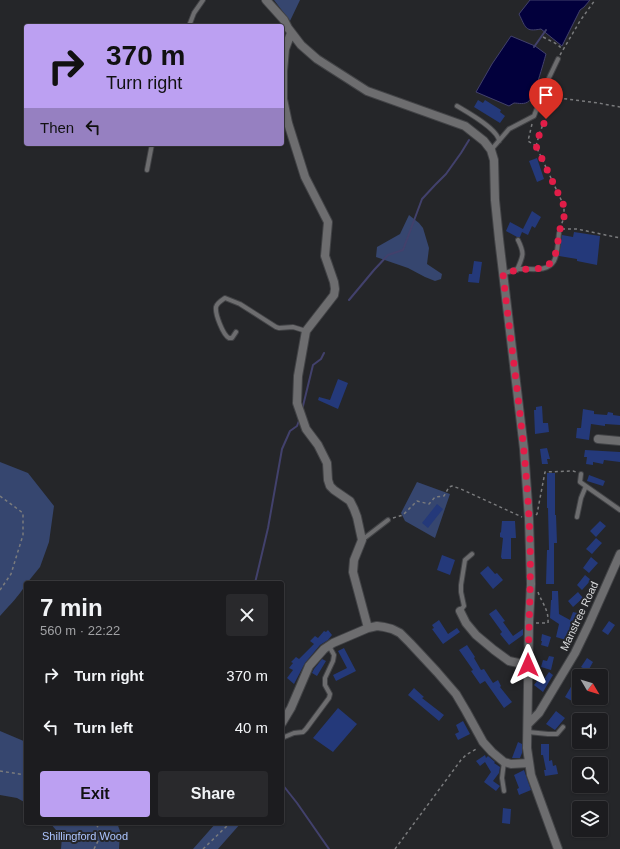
<!DOCTYPE html>
<html lang="en">
<head>
<meta charset="utf-8">
<style>
	body { margin:0; font-family:Arial,sans-serif; background:#29292c; color:#f1f3f6; height:100vh; display:flex; flex-direction:column; font-size:15px; white-space:nowrap }
	* { box-sizing:border-box; margin:0 }
	p { font-size:13px; color:#a0a1a4 }
	.icon { flex:none; width:22px; height:22px; fill:none; stroke:currentColor; stroke-width:2; stroke-linecap:round; stroke-linejoin:round }
	.map { position:relative; flex:1; overflow:hidden }
	.sheet { position:absolute; left:24px; top:581px; width:260px; height:244px; display:flex; flex-direction:column; background:#1c1c1f; border-radius:4px; box-shadow:0 1px 3px #0004,0 0 0 1px #3a3a3d }
	.sheet>* { flex:none }
	.top-card { position:absolute; left:24px; top:24px; width:260px; height:122px; border-radius:4px; box-shadow:0 1px 3px #0004,0 0 0 1px #3a3a3d; background:#bca0f2; color:#111; overflow:hidden }
	.needle { width:26px; rotate:128deg }
	.tools { position:absolute; left:572px; top:669px; display:grid; gap:8px }
	.tools a { display:grid; place-items:center; width:36px; height:36px; border-radius:4px; background:#1c1c1f; box-shadow:0 1px 3px #0004,0 0 0 1px #3a3a3d; font-size:20px }
	.pin { position:absolute; display:grid; place-items:center; width:34px; height:34px; color:#fff; margin:-41px -17px; border-radius:50% 50% 50% 0; rotate:-45deg; box-shadow:0 0 4px #0007 }
	.pin .icon { rotate:45deg }
	.me { position:absolute; width:44px; margin:-22px; rotate:0deg; stroke-linejoin:round; filter:drop-shadow(0 0 3px #0008) }
	.turn { display:flex; align-items:center; gap:14px; height:84px; padding:0 16px; font-size:18px }
	.turn .icon { width:52px; height:52px; stroke-width:2.5 }
	.turn b { display:block; font-size:28px; line-height:34px }
	.then { display:flex; align-items:center; height:38px; padding:0 16px; background:#0003; gap:8px; font-size:15px }
	.round { display:grid; place-items:center; flex:none; width:42px; height:42px; border-radius:4px; background:#29292c }
	.head { display:flex; align-items:center; justify-content:space-between; height:68px; padding:0 16px }
	h1 { font-size:24px; font-weight:700; line-height:30px }
	.primary-button { display:flex; gap:8px; margin-top:auto; padding:8px 16px }
	.primary-button a { flex:1; height:46px; border-radius:4px; background:#bca0f2; color:#111; font-size:16px; font-weight:700; line-height:46px; text-align:center }
	.primary-button a+a { background:#29292c; color:#f1f3f6 }
	ul { padding:0; list-style:none }
	li { display:flex; align-items:center; gap:12px; height:52px; padding:0 16px }
	li div { flex:1 }
	li b { display:block; font-size:15px }
	li em { font-style:normal }
	.map>svg:first-child { display:block }
</style>
</head>
<body>
<div class="map">
<svg width="620" height="849" viewBox="0 0 620 849">
	<rect width="100%" height="100%" fill="#252629"/>
	<path fill="#36466f" d="M274,0H300L290,21Z
		M409,215L419,223L423,228L429,248L427,264L442,274L441,279L435,281L425,277L408,268L376,257L377,247L400,234Z
		M0,462L28,473L54,506L49,542L40,567L27,583H26C23,592 7,608 0,616Z
		M417,482L450,494L435,538L405,521L401,513Z
		M0,731L26,742V803L17,798L0,795Z
		M50,823H117L120,831L119,849H61L62,837Z
		M216,823H241L218,849H193Z"/>
	<path fill="#02003c" stroke="#42416c" d="M530,0H590L584,7L580,10L562,46L541,29C525,32 526,28 519,14Z
		M511,36L535,46L546,54C543,64 535,95 529,101C525,105 518,103 514,103L509,106L476,92L492,64Z"/>
	<g fill="none" stroke-linecap="round" stroke-linejoin="round">
		<path stroke="#42416c" stroke-width="2" d="M534,47L546,30
			M349,300L374,270L388,255L403,250L422,199L435,185L446,174L461,153L469,140
			M302,410L313,365L321,359L324,353
			M255,583L268,528L282,449L290,431L297,426L300,418
			M282,784L297,803L329,849"/>
	</g>
	<path fill="#24397a" d="M478,100L483,103L485,100L501,110L500,112L505,116L500,123L474,107Z
		M537,158L544,179L537,182L529,161Z
		M532,211L541,217L535,228L532,226L528,235L522,232L520,237H517L506,231L510,222L523,229Z
		M574,232L600,236L597,265L577,261V259L559,256L562,235L573,237Z
		M474,261L482,262L479,283L468,282L469,274H472Z
		M338,379L348,383L338,409L318,400L319,397L330,400Z
		M542,406L543,423H548L549,432L535,434L534,410H536V407Z
		M583,409L594,411V414L607,415L608,412L613,413V415L620,416V425L605,424V426L591,424L589,440L576,438L577,428H581Z
		M547,448L550,459H547L548,464H542L540,449Z
		M585,450L620,452V462L604,460L603,464L593,462V465L586,464L587,457H584Z
		M547,473H555V515H556L557,543H554V584H546L547,550H549L548,508H547Z
		M589,475L605,481L603,486L587,481Z
		M437,504L443,509L428,528L422,523Z
		M502,521H515L516,538H511V559H502L501,557L503,538L500,537V533L501,532Z
		M600,521L606,526L596,537L590,531Z
		M596,538L602,543L592,554L586,549Z
		M442,555L455,560L450,575L437,570Z
		M591,557L598,563L589,573L583,568Z
		M488,566L495,574L497,573L503,580L493,589L480,573Z
		M585,575L591,580L582,590L577,585Z
		M552,591H558L559,614L570,620L573,612L581,614L576,630L572,629L569,641L556,637L559,624L550,618L551,600H552Z
		M578,592L583,598L573,607L568,601Z
		M496,609L505,621L503,622L513,636L523,629V635L509,645L500,634L502,632L489,614Z
		M439,620L448,634L457,628L460,632L443,644L432,629L434,628L432,625Z
		M609,621L615,625L608,635L602,631Z
		M328,630L332,635L328,640L320,645L305,663L294,684L287,678L293,670L289,668L293,663L291,662L296,657L299,659L314,644L310,641L315,636L318,638L324,631L326,632Z
		M542,634L551,637L548,647L541,645L542,641H541Z
		M467,645L475,657L474,658L481,670L484,669L493,683L498,680L501,686L500,687L512,702L504,708L485,681L480,684L471,671L473,670L459,650Z
		M344,648L356,671L336,681L333,675L347,668L338,651Z
		M549,656L554,657L551,670L541,667L543,660L547,661Z
		M587,658L593,662L588,671L581,667Z
		M322,659L326,661L317,676L312,673L314,669Z
		M549,672L553,675L543,692L534,685L538,680L542,682Z
		M579,673V688L572,701L565,697Z
		M414,688L424,697L422,698L444,715L439,721L408,695Z
		M338,708L357,724L333,752L313,738Z
		M556,711L565,718L555,730L546,724Z
		M463,721L470,734L458,740L455,734L459,732L456,725Z
		M518,742L522,744V753L520,758H512Z
		M541,744H549V761L552,760L553,766L556,765L558,774L545,776L544,770H546L543,755H541Z
		M485,755L486,758L488,756L495,762L494,763L500,767L499,773L493,781L500,786L496,791L484,782L491,772L485,762L480,766L476,761Z
		M524,770L531,790L519,795L517,789L519,788L514,775Z
		M503,808L511,809L510,824L502,823Z"/>
	<g fill="none" stroke-linecap="round" stroke-linejoin="round">
		<defs>
			<path id="lane" d="M189,26L194,13L203,0
				M457,106C467,112 498,129 499,141
				M491,150L509,129L534,116L547,82L558,59
				M147,170L152,144
				M517,270C523,256 525,254 518,240
				M503,274C508,272 513,270 518,269C530,268 547,273 554,261C558,253 558,241 559,233
				M236,332L232,338H229C223,335 215,314 216,307C217,303 222,300 225,298L240,304L276,327L279,328L293,327L306,331
				M581,474L580,482L620,510
				M577,517L581,498L586,486
				M362,540L388,520
				M460,611L464,606L461,592V585L465,560L472,554
				M528,732L548,734H557L563,727
				M282,738L294,733L303,732L306,729L329,698L330,694L325,685V678L333,661L334,655L329,646
				M504,791L502,778L504,762"/>
			<path id="street" d="M266,0L284,20L288,28L301,45L317,59L367,91L465,126L484,141L491,150L494,160L495,200L499,239L524,449L529,519L531,584L529,622L527,748L531,775L558,849
				M291,33L285,49L283,71V99L288,123L305,177L328,222L325,256L334,282L335,289L334,295L306,331L298,376L297,403L306,429L318,445L327,463L328,480L330,486L334,490L350,501L354,509L357,517L362,540L354,560L353,572L368,628
				M598,439L620,441
				M460,611L466,623L476,635L494,650L509,661L528,665
				M282,723L291,708L309,666L324,649L333,643L368,628L377,626L384,627L392,629L400,633L410,643L437,672L456,694L466,711L483,742L492,752L504,762L511,764L529,763
				M528,724L539,713L575,653L589,624L620,554"/>
		</defs>
		<use href="#lane" stroke="#424346" stroke-width="6"/>
		<use href="#street" stroke="#424346" stroke-width="10"/>
		<path stroke="#7a7b7d" stroke-width="1.5" stroke-dasharray="3 3" stroke-linecap="butt" d="M543,37C552,42 556,42 563,50
			M560,55L580,21L595,0
			M532,124L528,141L536,146
			M560,229L564,217V206L536,146L540,132L551,105L554,100L559,98L598,103L620,107
			M562,229H577L620,238
			M0,496L23,513V535L11,574L0,590
			M536,515L537,514L545,472L573,471L576,472
			M393,518L403,515L417,501L429,504L435,497L444,496L449,487L452,486L461,489L522,517
			M536,623H548C549,610 542,603 538,592
			M23,733H26
			M0,771L26,775
			M94,849L101,835L96,823
			M203,849L230,823
			M395,849L461,760L466,755L478,748"/>
		<use href="#lane" stroke="#6d6d6f" stroke-width="4"/>
		<use href="#street" stroke="#6d6d6f" stroke-width="8"/>
	</g>
	<g fill="none" stroke-linecap="round" stroke-linejoin="round">
		<path stroke="#e11d48" stroke-width="7" stroke-dasharray="0 12.6" d="M528,665C529,616 532,567 529,519C525,437 512,355 503,274L517,270L544,268L553,261L557,249L559,232L564,217V206L536,146L540,132L546,119"/>
	</g>
	<g text-anchor="middle" stroke-width="4" stroke-linejoin="round" paint-order="stroke">
		<g font-size="11" fill="#d9dadc" stroke="#252629">
			<text transform="translate(579 616) rotate(-65)" y="4">Manstree Road</text>
		</g>
		<g font-size="11" fill="#acc4fe" stroke="#252629">
			<text x="85" y="840">Shillingford Wood</text>
		</g>
	</g>
</svg>
<div class="tools">
<a><svg class="needle" viewBox="-14 -14 28 28"><path d="M0-13l5 13h-10z" fill="#e53935"/><path d="M0 13l5-13h-10z" fill="#a0a1a4"/></svg></a>
<a><svg class="icon" aria-label="sound" viewBox="0 0 24 24"><path d="M4 9h4l5-4v14l-5-4H4zM17 9q2 3 0 6"/></svg></a>
<a><svg class="icon" aria-label="search" viewBox="0 0 24 24"><circle cx="10" cy="10" r="6"/><path d="M15 15l6 6"/></svg></a>
<a><svg class="icon" aria-label="layers" viewBox="0 0 24 24"><path d="M12 4l9 5-9 5-9-5zM3 14l9 5 9-5"/></svg></a>
</div>
<div class="pin" style="left:546px;top:119px;background:#d93025"><svg class="icon" aria-label="arrive" viewBox="0 0 24 24"><path d="M6 21V4h12l-3 4 3 4H6"/></svg></div>
<svg class="me" style="left:528px;top:665px" viewBox="-20 -20 40 40"><path d="M0-17L14 15 0 8-14 15z" fill="#e11d48" stroke="#fff" stroke-width="4"/></svg>
<div class="top-card">
<div class="turn"><svg class="icon" aria-label="right" viewBox="0 0 24 24"><path d="M7 20v-9h11M14 6l5 5-5 5"/></svg><div><b>370 m</b>Turn right</div></div>
<div class="then">Then<svg class="icon" aria-label="left" viewBox="0 0 24 24"><path d="M17 20v-9H6M10 6l-5 5 5 5"/></svg></div>
</div>
<section class="sheet">
<div class="head"><div><h1>7 min</h1><p>560 m · 22:22</p></div><a class="round"><svg class="icon" aria-label="close" viewBox="0 0 24 24"><path d="M6 6l12 12M18 6L6 18"/></svg></a></div>
<ul>
<li><svg class="icon" aria-label="right" viewBox="0 0 24 24"><path d="M7 20v-9h11M14 6l5 5-5 5"/></svg><div><b>Turn right</b></div><em>370 m</em></li>
<li><svg class="icon" aria-label="left" viewBox="0 0 24 24"><path d="M17 20v-9H6M10 6l-5 5 5 5"/></svg><div><b>Turn left</b></div><em>40 m</em></li>
</ul>
<div class="primary-button"><a>Exit</a><a>Share</a></div>
</section>
</div>
</body>
</html>
